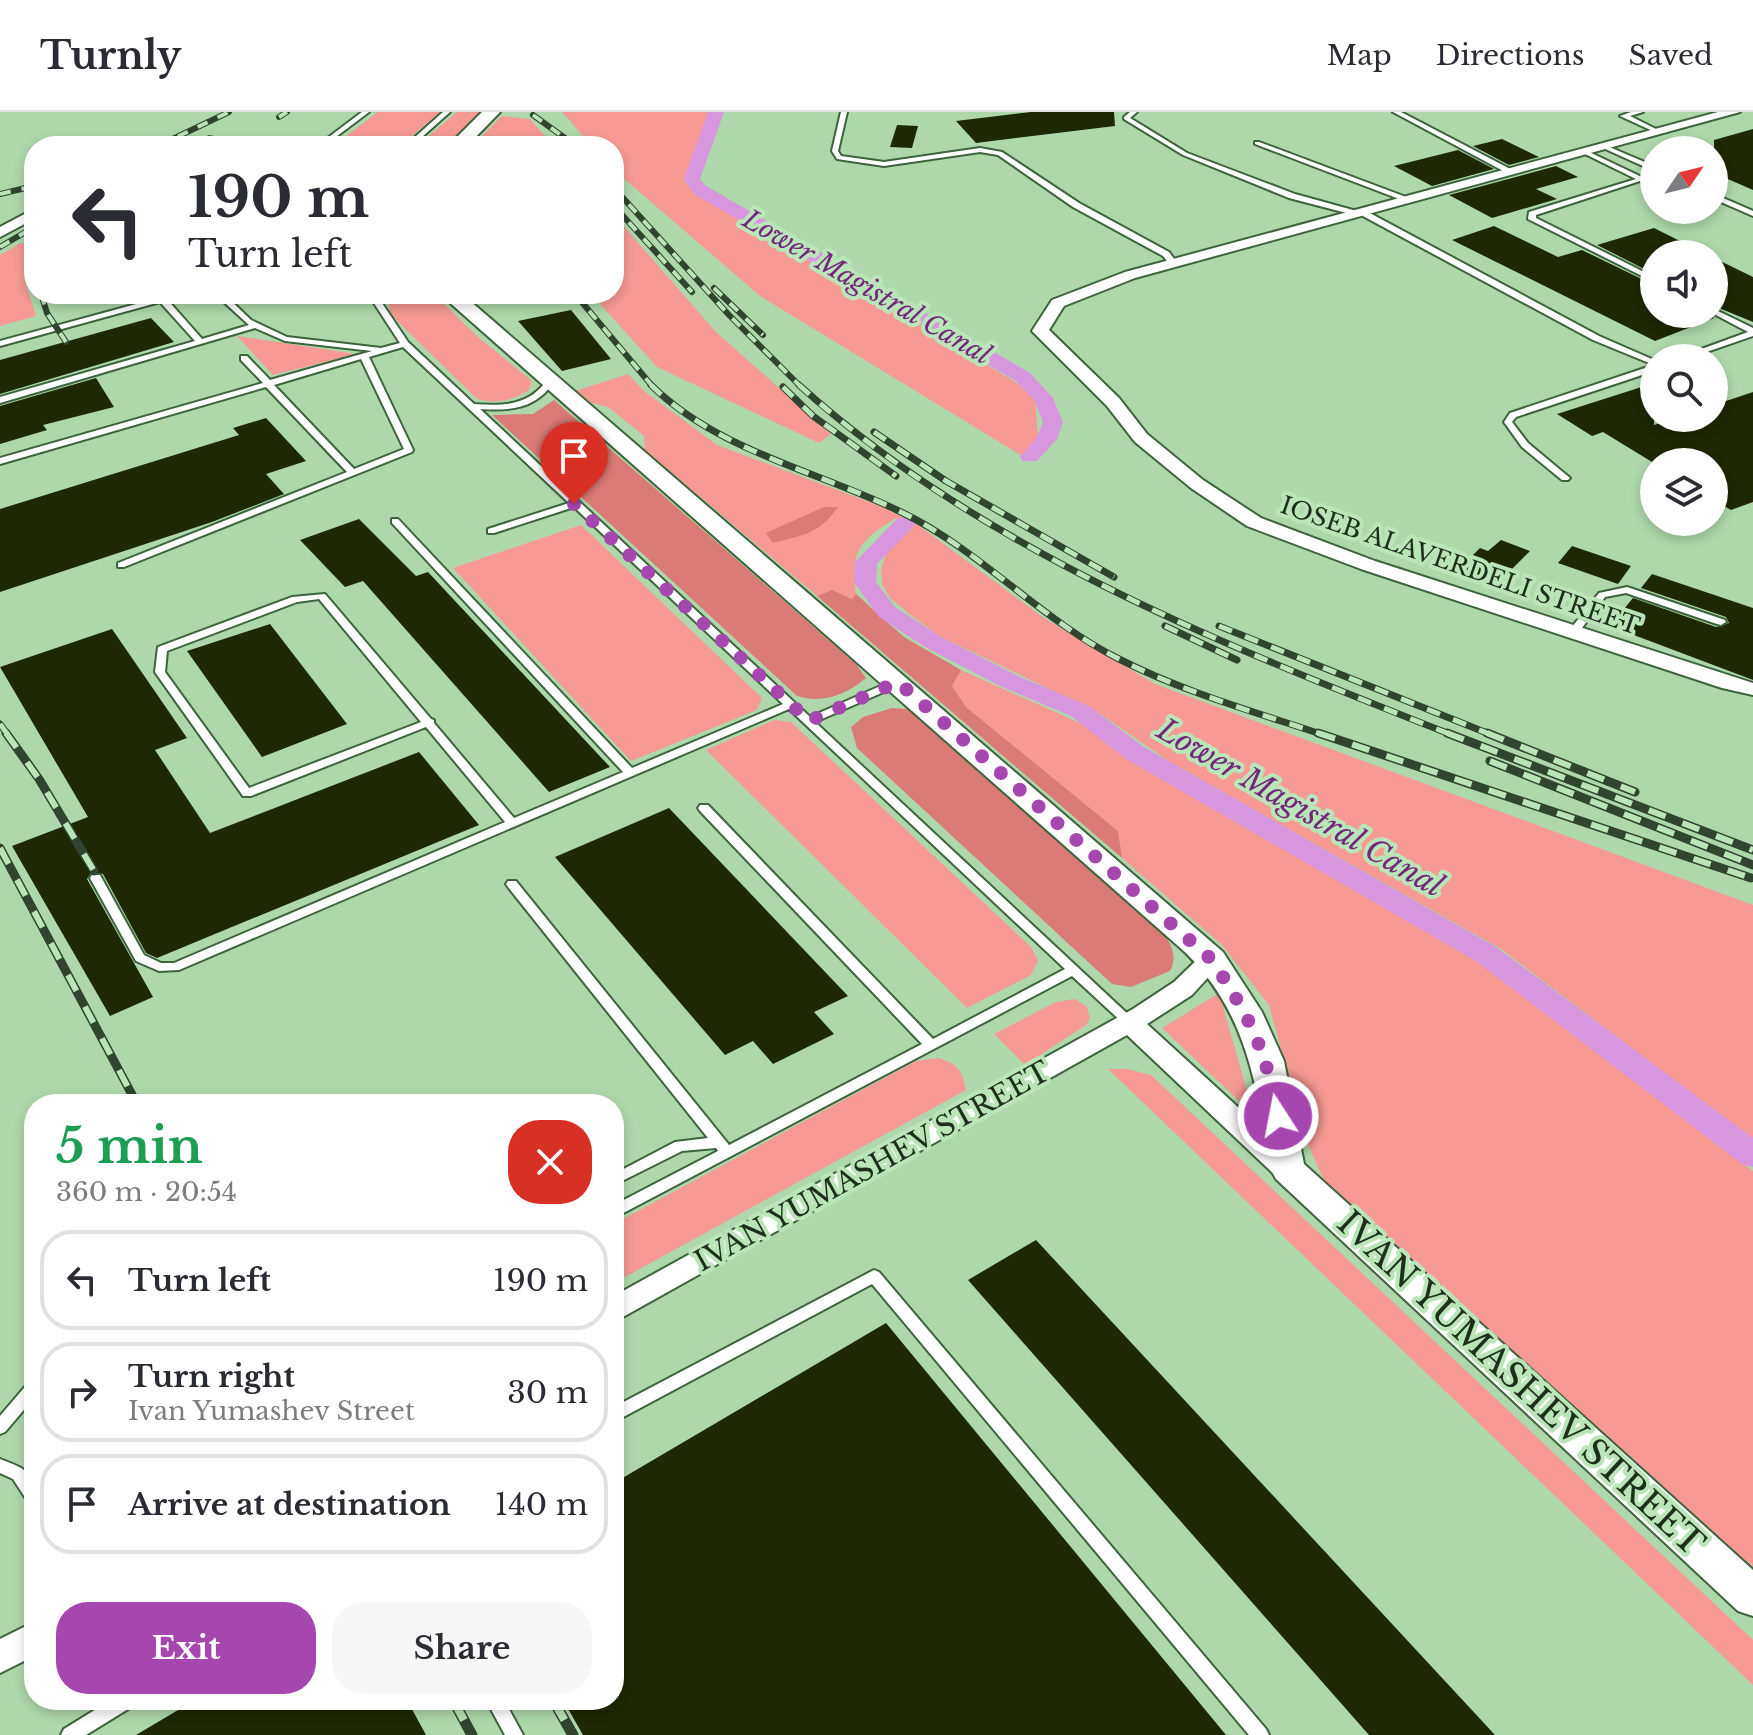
<!DOCTYPE html>
<html lang="en">
<head>
<meta charset="utf-8">
<style>
	body { margin:0; font-family:"Libre Baskerville",serif; background:#f7f7f7; color:#2b2b33; height:100vh; display:flex; flex-direction:column; font-size:30px; white-space:nowrap }
	* { box-sizing:border-box; margin:0 }
	p { font-size:26px; color:#7c7c81 }
	.icon { flex:none; width:44px; height:44px; fill:none; stroke:currentColor; stroke-width:2; stroke-linecap:round; stroke-linejoin:round }
	.map { position:relative; flex:1; overflow:hidden }
	.side { position:absolute; left:24px; top:982px; width:600px; height:616px; display:flex; flex-direction:column; background:#fff; border-radius:32px; box-shadow:0 4px 12px #0003 }
	.side>* { flex:none }
	.banner { position:absolute; left:24px; top:24px; width:600px; height:168px; border-radius:32px; box-shadow:0 4px 12px #0003; background:#fff; color:#2b2b33; overflow:hidden }
	.needle { width:52px; rotate:55deg }
	.buttons { position:absolute; left:1640px; top:24px; display:grid; gap:16px }
	.buttons a { display:grid; place-items:center; width:88px; height:88px; border-radius:50%; background:#fff; box-shadow:0 4px 12px #0003; font-size:40px }
	.pin { position:absolute; display:grid; place-items:center; width:68px; height:68px; color:#fff; margin:-82px -34px; border-radius:50% 50% 50% 0; rotate:-45deg; box-shadow:0 0 8px #0007 }
	.pin .icon { rotate:45deg }
	.me { position:absolute; width:88px; margin:-44px; rotate:349deg; stroke-linejoin:round; filter:drop-shadow(0 0 6px #0008) }
	.turn { display:flex; align-items:center; gap:28px; height:168px; padding:0 32px; font-size:36px }
	.turn .icon { width:104px; height:104px; stroke-width:2.5 }
	.turn b { display:block; font-size:56px; line-height:68px }
	.round { display:grid; place-items:center; flex:none; width:84px; height:84px; border-radius:32px; background:#f7f7f7 }
	.head { display:flex; align-items:center; justify-content:space-between; height:136px; padding:0 32px }
	h1 { font-size:48px; font-weight:800; line-height:60px; color:#1e9e55 }
	.primary-button { display:flex; gap:16px; margin-top:auto; padding:16px 32px }
	.primary-button a { flex:1; height:92px; border-radius:32px; background:#a647b0; color:#fff; font-size:32px; font-weight:800; line-height:92px; text-align:center }
	.primary-button a+a { background:#f7f7f7; color:#2b2b33 }
	ul { padding:0; list-style:none }
	li { display:flex; align-items:center; gap:24px; height:100px; margin:0 16px 12px; padding:0 16px; border:4px solid #e1e1e2; border-radius:32px }
	li div { flex:1 }
	li b { display:block; font-size:30px }
	li em { font-style:normal }
	header { display:flex; align-items:center; gap:48px; box-sizing:border-box; height:112px; padding:0 40px; background:#fff; border-bottom:2px solid #e1e1e2 }
	header strong { font-size:38px }
	nav { display:flex; gap:44px; margin-inline-start:auto; font-size:28px }
	.map>svg:first-child { display:block }
</style>
</head>
<body>
<header>
<strong>Turnly</strong>
<nav><a>Map</a><a>Directions</a><a>Saved</a></nav>
</header>
<div class="map">
<svg width="1753" height="1623" viewBox="0 0 1753 1623">
	<rect width="100%" height="100%" fill="#aed8ac"/>
	<path fill="#f79a94" d="M378,0H440L400,34H333Z
		M457,0H481L450,34H417Z
		M562,0H709L684,68L694,81L1014,269L1035,286L1038,325L1022,344L760,184L614,58V34H592Z
		M502,4L530,7L554,34H472Z
		M614,103L716,220L831,322L819,331L657,255L591,182H614Z
		M20,131L31,133L24,166L36,204L0,214V143Z
		M392,182H434L477,224L532,269L529,278C512,289 497,292 477,287L390,202L388,185Z
		M237,224L356,242L273,263Z
		M628,262L644,279L717,333L880,394L918,413L1044,506L1155,572L1753,793V1028L1501,837L1170,650L1099,601L939,524L908,501L889,485L882,472L881,457L888,436L913,416L896,406C860,428 850,439 856,482L852,487L832,478L817,484L645,338L644,324L608,295L588,290L575,279Z
		M581,413L762,586L757,598L631,649L453,456Z
		M961,558L1080,611L1161,666L1478,849L1753,1059V1460L1325,1071L1306,1028L1269,893L1222,833L1122,746L1118,719L966,595L952,574Z
		M774,608L791,610L1031,835L1038,849L1031,863L967,896L706,638Z
		M1219,881L1254,1003L1162,916Z
		M1075,887L1087,895L1090,906L1086,913L1025,953L994,922L1056,890Z
		M939,946C957,952 963,959 966,978L614,1171V1112L916,949Z
		M1108,957H1127L1151,963L1753,1528V1573Z"/>
	<path fill="#db7b76" d="M554,288L856,552L866,566C846,583 822,592 797,584L492,303L533,302Z
		M824,395H838C819,422 804,423 773,431L766,421Z
		M832,478L852,487L856,482L904,525L961,558L952,574L966,595L1118,719L1122,746L817,484Z
		M892,596L907,597L915,602L1155,811C1167,826 1180,840 1170,859L1131,875L1112,872L857,636L851,615L863,605Z"/>
	<g fill="none" stroke-linecap="round" stroke-linejoin="round">
		<path fill="#d796dd" fill-rule="evenodd" d="M708,0H724L700,67L706,74L1030,261L1053,286L1063,310L1057,327L1037,349H1023L1020,345L1037,325L1043,310L1034,288L1016,269L694,82L684,67Z
			M905,405L916,412L877,452L876,470L895,495L941,525L1018,564L1089,594L1144,635L1496,835L1753,1026V1055L1742,1052L1476,849L1126,647L1071,604L1000,574L925,535L879,505L854,470L855,450L897,407Z"/>
	</g>
	<path fill="#1e2803" d="M1031,0H1114L1115,14L976,31L956,9Z
		M897,13L918,14L912,36L890,35Z
		M1753,17V78L1714,61V28Z
		M1502,27L1539,45L1509,53L1473,34Z
		M1458,38L1494,57L1432,74L1394,54Z
		M1556,54L1578,65L1536,77L1557,87L1492,106L1449,83Z
		M1494,114L1558,145L1582,138L1654,173V202H1711L1714,206L1655,229L1452,128Z
		M1654,116L1706,142H1654V162L1597,133Z
		M1714,146L1753,165V210L1714,194Z
		M571,198L611,247L562,259L518,209Z
		M151,206L174,230L0,282V248Z
		M96,266L114,295L43,313L47,318L0,332V294Z
		M1654,271V313L1675,306H1714V293L1753,280V390L1731,398L1714,388V350H1652L1603,320L1592,324L1557,302Z
		M266,306L306,349L266,362L284,382L212,410L0,480V397L239,323L233,316Z
		M359,407L416,464L428,460L610,655L549,680L363,469L345,475L300,428Z
		M1501,428L1530,439L1497,472L1458,458L1480,436L1488,439Z
		M1572,434L1631,454L1618,472L1558,451Z
		M1652,462L1753,496V568L1610,514L1633,486L1716,515L1729,511L1726,505L1641,476Z
		M270,512L347,612L262,645L187,539Z
		M112,517L187,626L155,638L210,721L419,640L479,713L157,846L146,841L103,762L92,760L87,767L153,885L110,904L12,734L88,705L0,555Z
		M669,696L848,884L814,900L834,922L773,952L753,929L725,943L555,745Z
		M1036,1128L1495,1623H1369L968,1168Z
		M886,1211L1226,1623H583L563,1588H614V1371Z
		M195,1588H407L426,1623H136Z"/>
	<g fill="none" stroke-linecap="round" stroke-linejoin="round">
		<defs>
			<path id="service" d="M362,0H369L324,34H317Z
				M443,0H450L412,34H405Z
				M841,0H847L838,39L841,44L884,50L980,36L1002,40L1079,91L1169,140L1178,152L1171,154L1163,144L1073,95L998,43L980,40L884,54L837,47L832,39Z
				M1130,0H1137L1130,6L1187,41L1295,82L1360,100L1366,99L1599,224L1654,248V259L1516,305L1512,310L1528,331L1570,366L1568,368H1562L1522,335L1504,310L1510,301L1654,253L1593,228L1361,103L1358,104L1289,86L1183,43L1124,7V5Z
				M1393,0H1401L1516,60L1509,62Z
				M1631,0H1643L1630,4L1662,20L1657,21L1620,4Z
				M209,25L214,26L205,34H198Z
				M1255,30H1259L1414,88L1407,90L1255,32Z
				M1603,34H1607L1654,54V59L1603,36Z
				M1583,39H1587L1646,67L1536,103V106L1654,165V170L1528,107L1529,100L1636,67L1583,41Z
				M1714,82L1753,99V104L1714,87Z
				M215,182H224L251,208L287,225L381,236L400,231L368,182H376L408,230L474,292C503,294 529,294 547,268H553L554,270C535,297 511,299 480,297L810,605L894,568H902L903,570L902,572L815,610L1132,906L1134,909L1132,912H1124L1072,864L614,1106V1093L718,1039L716,1036L682,1039L614,1073V1062L675,1030L708,1026L508,775L506,772L508,769H516L729,1033L922,932L700,699L698,696L700,693H708L933,927L1065,857L789,597L179,858L159,859L136,849L90,766L92,763H100L144,843L161,851H174L505,710L426,615L251,684H243L155,560L158,535L292,485L325,482L431,607L434,608V611L514,706L623,660L392,411V407H398L632,656L783,592L574,395L494,421H488V417L569,391L403,235L369,245L413,338L412,340L124,455H118V451L347,360L266,275L0,352V346L263,271L241,248V244H247L270,268L372,239L285,229L255,216L0,291V285L195,229L160,190L0,234V229L162,185H165L202,227L249,213ZM361,247L404,337L354,357L274,273ZM319,487L421,610L249,676L165,560L167,539L297,490Z
				M1714,197L1753,216V224L1689,246H1677L1748,220L1714,202Z
				M1627,475L1725,508L1726,510L1721,513L1717,512L1626,481L1605,485L1576,524H1568V520L1599,481Z
				M874,1158L879,1160L1266,1617L1269,1623H1249L872,1172L614,1310V1295Z
				M34,1268V1286L5,1320L0,1322V1304L29,1270Z
				M0,1347C29,1358 34,1360 34,1392L28,1390L13,1367L0,1361Z
				M111,1588H136L133,1594L86,1623H61L64,1617Z
				M486,1588H504L523,1623H505Z"/>
			<path id="minor" d="M1718,0H1740L1135,166L1064,194L1049,218L1119,286L1147,322L1203,368L1261,406L1375,449L1753,571V583L1722,576L1361,457L1247,414L1191,376L1135,330L1107,294L1032,219L1052,188L1125,160Z
				M34,97V107L0,125V115Z
				M1212,839L1221,842L1224,848L1192,883L1147,912L1298,1050L1302,1058L1298,1066L1288,1069L1278,1066L1127,923L614,1210V1184L1133,897L1174,870L1203,842Z
				M34,1510V1544L0,1561V1527Z"/>
			<path id="tertiary" d="M482,0H500L467,34H448Z
				M440,182H462L1223,840L1262,900L1284,949L1304,1052L1753,1458V1504L1738,1499L1276,1067L1271,1058C1256,975 1249,904 1186,841Z"/>
		</defs>
		<use href="#service" stroke="#3e643d" stroke-width="4"/>
		<use href="#minor" stroke="#3e643d" stroke-width="4"/>
		<use href="#tertiary" stroke="#3e643d" stroke-width="4"/>
		<use href="#service" fill="#fff" fill-rule="evenodd"/>
		<use href="#minor" fill="#fff" fill-rule="evenodd"/>
		<use href="#tertiary" fill="#fff" fill-rule="evenodd"/>
		<defs>
			<path id="rail-far3" d="M533,3L576,34
				M279,5L287,0
				M158,34L229,0
				M614,76L729,203L801,275
				M0,82L34,74
				M614,94L692,180
				M0,135L34,115
				M714,176L763,223
				M41,182L47,201L66,230
				M575,182L653,275"/>
			<path id="rail-far2" d="M651,273C719,340 819,359 903,401C981,439 1041,508 1119,547C1183,580 1255,600 1324,623
				M799,273C983,439 1224,533 1452,623
				M783,275L813,304L896,364
				M874,320L946,369L1114,465
				M1165,514L1237,548
				M1219,514L1492,623
				M0,612L8,623"/>
			<path id="rail-far1" d="M6,621L39,667L94,759
				M1318,621L1751,766
				M1447,621L1753,738
				M1487,621L1635,680
				M1490,649L1753,753
				M0,736L137,992"/>
			<path id="rail" d="M453,1588L472,1623
				M553,1588L573,1623"/>
		</defs>
		<use href="#rail-far3" stroke="#314430" stroke-width="6"/>
		<use href="#rail-far2" stroke="#314430" stroke-width="7"/>
		<use href="#rail-far1" stroke="#314430" stroke-width="9"/>
		<use href="#rail" stroke="#314430" stroke-width="11"/>
		<use href="#rail-far3" stroke="#bae5b9" stroke-width="4" stroke-dasharray="11" stroke-linecap="butt"/>
		<use href="#rail-far2" stroke="#bae5b9" stroke-width="5" stroke-dasharray="14" stroke-linecap="butt"/>
		<use href="#rail-far1" stroke="#bae5b9" stroke-width="6" stroke-dasharray="18" stroke-linecap="butt"/>
		<use href="#rail" stroke="#bae5b9" stroke-width="8" stroke-dasharray="23" stroke-linecap="butt"/>
	</g>
	<g fill="none" stroke-linecap="round" stroke-linejoin="round">
		<path stroke="#a647b0" stroke-width="14" stroke-dasharray="0 25.2" d="M574,392L809,609L898,570L1212,848C1250,906 1265,935 1278,1004"/>
	</g>
	<g text-anchor="middle" stroke-width="8" stroke-linejoin="round" paint-order="stroke">
		<g font-size="24" fill="#1f2f1e" stroke="#bae5b9">
			<text transform="translate(1460 454) rotate(19)" y="8">IOSEB ALAVERDELI STREET</text>
		</g>
		<g font-size="26" font-style="italic" fill="#74287b" stroke="#bae5b9">
			<text transform="translate(867 175) rotate(30)" y="9">Lower Magistral Canal</text>
		</g>
		<g font-size="28" fill="#1f2f1e" stroke="#bae5b9">
			<text transform="translate(872 1054) rotate(-29)" y="10">IVAN YUMASHEV STREET</text>
		</g>
		<g font-size="30" font-style="italic" fill="#74287b" stroke="#bae5b9">
			<text transform="translate(1300 696) rotate(30)" y="10">Lower Magistral Canal</text>
		</g>
		<g font-size="34" fill="#1f2f1e" stroke="#bae5b9">
			<text transform="translate(1521 1271) rotate(43)" y="12">IVAN YUMASHEV STREET</text>
		</g>
	</g>
</svg>
<div class="buttons">
<a><svg class="needle" viewBox="-14 -14 28 28"><path d="M0-13l5 13h-10z" fill="#e53935"/><path d="M0 13l5-13h-10z" fill="#7c7c81"/></svg></a>
<a><svg class="icon" aria-label="sound" viewBox="0 0 24 24"><path d="M4 9h4l5-4v14l-5-4H4zM17 9q2 3 0 6"/></svg></a>
<a><svg class="icon" aria-label="search" viewBox="0 0 24 24"><circle cx="10" cy="10" r="6"/><path d="M15 15l6 6"/></svg></a>
<a><svg class="icon" aria-label="layers" viewBox="0 0 24 24"><path d="M12 4l9 5-9 5-9-5zM3 14l9 5 9-5"/></svg></a>
</div>
<div class="pin" style="left:574px;top:392px;background:#d93025"><svg class="icon" aria-label="arrive" viewBox="0 0 24 24"><path d="M6 21V4h12l-3 4 3 4H6"/></svg></div>
<svg class="me" style="left:1278px;top:1004px" viewBox="-20 -20 40 40"><circle r="17" fill="#a647b0" stroke="#fff" stroke-width="3"/><path d="M0-11L8 9 0 5-8 9z" fill="#fff"/></svg>
<div class="banner">
<div class="turn"><svg class="icon" aria-label="left" viewBox="0 0 24 24"><path d="M17 20v-9H6M10 6l-5 5 5 5"/></svg><div><b>190 m</b>Turn left</div></div>
</div>
<section class="side">
<div class="head"><div><h1>5 min</h1><p>360 m · 20:54</p></div><a class="round" style="background:#d93025;color:#fff"><svg class="icon" aria-label="close" viewBox="0 0 24 24"><path d="M6 6l12 12M18 6L6 18"/></svg></a></div>
<ul>
<li><svg class="icon" aria-label="left" viewBox="0 0 24 24"><path d="M17 20v-9H6M10 6l-5 5 5 5"/></svg><div><b>Turn left</b></div><em>190 m</em></li>
<li><svg class="icon" aria-label="right" viewBox="0 0 24 24"><path d="M7 20v-9h11M14 6l5 5-5 5"/></svg><div><b>Turn right</b><p>Ivan Yumashev Street</p></div><em>30 m</em></li>
<li><svg class="icon" aria-label="arrive" viewBox="0 0 24 24"><path d="M6 21V4h12l-3 4 3 4H6"/></svg><div><b>Arrive at destination</b></div><em>140 m</em></li>
</ul>
<div class="primary-button"><a>Exit</a><a>Share</a></div>
</section>
</div>
</body>
</html>
